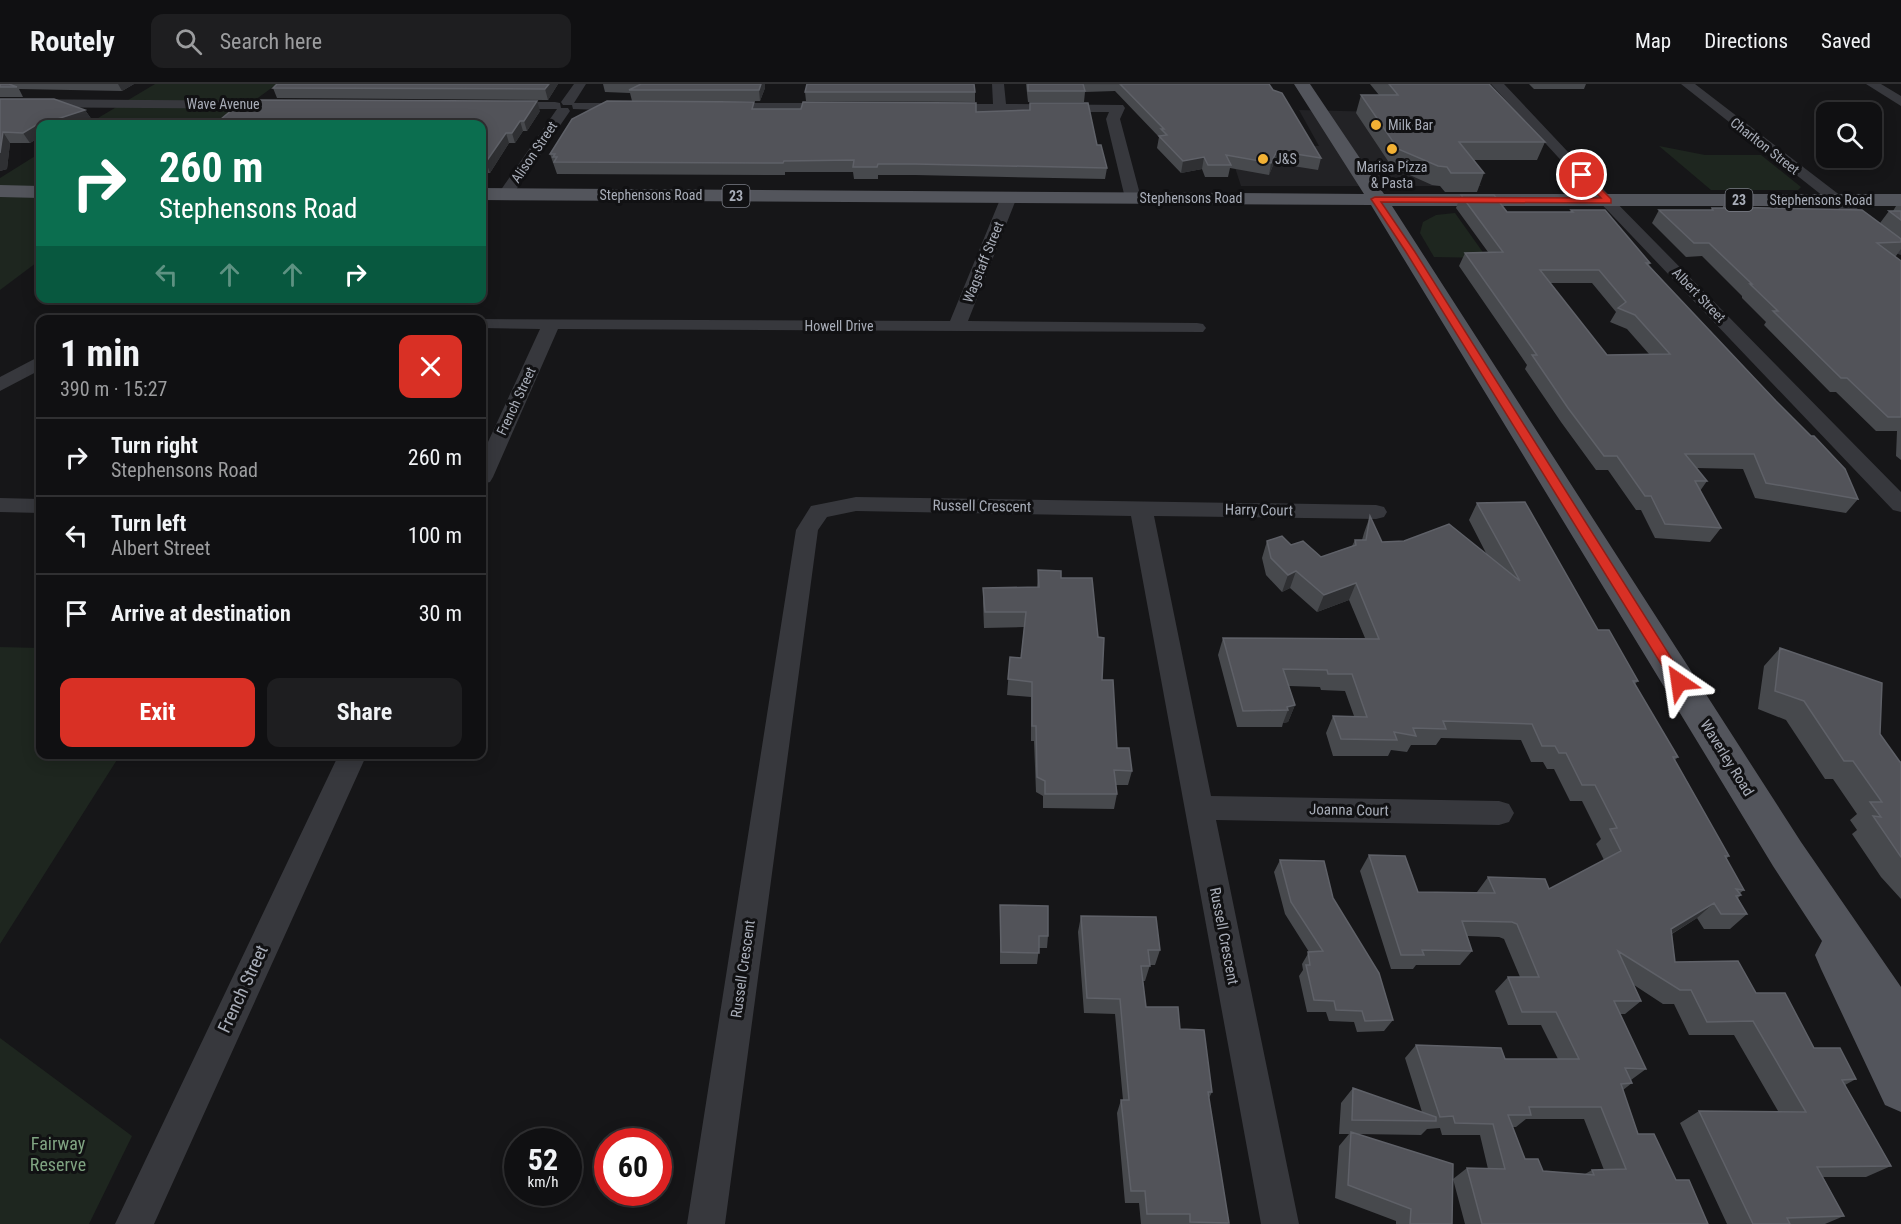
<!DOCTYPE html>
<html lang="en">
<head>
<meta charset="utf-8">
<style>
	body { margin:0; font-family:"Roboto Condensed",sans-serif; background:#1e1e20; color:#f1f3f6; height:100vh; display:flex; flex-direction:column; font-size:22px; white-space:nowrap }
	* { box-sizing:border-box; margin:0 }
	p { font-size:20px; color:#9c9d9f }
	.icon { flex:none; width:33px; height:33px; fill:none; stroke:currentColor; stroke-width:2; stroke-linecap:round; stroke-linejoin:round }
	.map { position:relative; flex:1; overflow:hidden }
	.drawer { position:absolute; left:36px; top:231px; width:450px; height:444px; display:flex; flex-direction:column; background:#101012; border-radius:12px; box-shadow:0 3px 15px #0003,0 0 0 2px #303032 }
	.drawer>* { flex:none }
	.top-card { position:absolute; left:36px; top:36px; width:450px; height:183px; border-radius:12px; box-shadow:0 3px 15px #0003,0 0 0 2px #303032; background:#0b6e4f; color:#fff; overflow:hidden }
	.controls { position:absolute; left:1816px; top:18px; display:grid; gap:12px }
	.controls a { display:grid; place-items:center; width:66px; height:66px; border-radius:12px; background:#101012; box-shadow:0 3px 15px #0003,0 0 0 2px #303032; font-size:30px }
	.speed { position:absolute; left:504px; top:1044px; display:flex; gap:12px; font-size:30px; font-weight:700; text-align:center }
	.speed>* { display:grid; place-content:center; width:78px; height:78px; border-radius:50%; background:#101012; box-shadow:0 3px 15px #0003,0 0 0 2px #303032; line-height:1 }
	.speed small { font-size:15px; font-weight:400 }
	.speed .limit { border:9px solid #d22; background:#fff; color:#111 }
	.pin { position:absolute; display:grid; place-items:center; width:51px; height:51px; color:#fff; margin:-26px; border:3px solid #fff; border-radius:50%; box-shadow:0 2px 6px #0007 }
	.me { position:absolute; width:66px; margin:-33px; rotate:328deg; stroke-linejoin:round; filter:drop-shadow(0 0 4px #0008) }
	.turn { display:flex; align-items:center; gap:21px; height:126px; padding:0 24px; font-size:27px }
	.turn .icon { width:78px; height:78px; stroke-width:2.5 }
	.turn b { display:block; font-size:42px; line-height:51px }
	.lanes { display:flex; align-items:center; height:57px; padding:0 24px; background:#0003; justify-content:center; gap:30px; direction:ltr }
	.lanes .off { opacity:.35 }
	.round { display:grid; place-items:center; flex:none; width:63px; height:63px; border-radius:12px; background:#1e1e20 }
	.summary { display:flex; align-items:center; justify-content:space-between; height:102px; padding:0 24px }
	h1 { font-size:36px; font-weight:700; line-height:45px }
	.action { display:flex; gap:12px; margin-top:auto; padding:12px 24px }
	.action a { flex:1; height:69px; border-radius:12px; background:#d93025; color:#fff; font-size:24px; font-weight:700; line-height:69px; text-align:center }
	.action a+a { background:#1e1e20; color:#f1f3f6 }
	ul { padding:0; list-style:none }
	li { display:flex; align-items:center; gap:18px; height:78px; padding:0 24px; border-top:2px solid #303032 }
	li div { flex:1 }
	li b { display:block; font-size:22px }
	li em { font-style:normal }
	header { display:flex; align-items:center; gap:36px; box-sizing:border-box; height:84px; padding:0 30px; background:#101012; border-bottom:2px solid #303032 }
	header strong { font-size:28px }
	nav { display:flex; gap:33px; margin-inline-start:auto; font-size:21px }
	.search { width:420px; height:54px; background:#1e1e20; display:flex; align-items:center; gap:15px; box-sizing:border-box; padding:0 21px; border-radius:12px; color:#9c9d9f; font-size:22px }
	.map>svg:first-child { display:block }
</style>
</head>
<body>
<header>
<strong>Routely</strong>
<div class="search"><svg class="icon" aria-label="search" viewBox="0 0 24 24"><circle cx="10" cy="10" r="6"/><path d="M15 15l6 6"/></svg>Search here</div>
<nav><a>Map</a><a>Directions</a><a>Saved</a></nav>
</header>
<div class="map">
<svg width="1901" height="1140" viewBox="0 0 1901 1140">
	<rect width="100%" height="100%" fill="#161618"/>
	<path fill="#222225" d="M1299,26L1428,29L1481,102H1241L1228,62H1319Z"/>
	<path fill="#1e261f" d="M155,0H277L222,40H88Z
		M1659,62L1705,71H1761L1801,103L1798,106H1711Z
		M40,69V176L0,206V94Z
		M1455,129L1487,174L1434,173L1420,149L1423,138L1436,131Z
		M0,563L40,564V670L120,671L0,860Z
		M0,954L132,1052L89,1140H0Z"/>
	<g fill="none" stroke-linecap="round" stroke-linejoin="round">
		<path fill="#37383d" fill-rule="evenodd" d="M574,0H586L574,19H632L639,23L632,27L573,25L572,21H563L561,18Z
			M992,0H1004L1006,20L1123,21L1125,24L1120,35L1141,114L1138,117L1133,119L1125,114L1106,35L1109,28H942L935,24L942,20H993Z
			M1491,0H1504L1601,103L1901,408V428L1893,426L1591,109Z
			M1681,0H1695L1901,158V171L1895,169Z
			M1866,0H1881L1901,12V22Z
			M0,15L288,17L295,21L288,25L0,23Z
			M504,18H555L560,19L561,24H568L570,27L511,113L506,115L498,110L557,25H499L497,22Z
			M720,19H836L843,23L836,27L715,26L713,23L715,20Z
			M1009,108L1017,113L968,237L1197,239L1203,240L1206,244L1203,248L558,245L493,393L490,398L482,400V371L540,245L482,244V236L476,235L950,237L1001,113Z
			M110,229L214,231L223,236H102L104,230Z
			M40,272V286L0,307V293Z
			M856,413L1376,421L1384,423L1387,428L1384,433L1376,435L1154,432L1211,712L1499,717L1509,720L1514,729L1509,738L1499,741L1216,736L1299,1140H1261L1131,432L856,427L827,433L818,446L725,1140H687L796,446L811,422Z
			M0,414L40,415V429L0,428Z
			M339,670H367L154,1140H115Z"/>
		<path fill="#53555c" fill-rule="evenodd" d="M1294,0H1310L1384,110H1901V122H1392L1801,758L1901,903V1028L1885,1021L1821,885L1815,871L1822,857L1773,782L1371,121L482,116V104L1364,110Z
			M0,101L40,102V114L0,113Z"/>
	</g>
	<path fill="#47494d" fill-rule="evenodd" d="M0,0H134L122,7L19,5L23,13H0Z
		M558,0L548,16L277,14L273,4Z
		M603,0H765V4L760,17H632L630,9L605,8Z
		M1026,0H1269L1321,74L1318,86L1274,79L1269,91L1230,84L1228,93H1205L1202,85L1181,89L1157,64L1159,53L1115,7L1085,8L1084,18H1028Z
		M1370,0H1489L1545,58L1537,76H1474L1484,89L1477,108H1445L1440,102L1432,101L1392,83L1356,29L1361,11H1379Z
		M1529,0H1586L1584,5H1534Z
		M805,8H975V18L806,17Z
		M0,15L85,26L92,36L80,40H40V53L30,59H10L7,85L0,87Z
		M1030,19L1097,61L1107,84L1105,95L915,91H878V95H854L853,88H785V91L557,90L550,70L755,25L976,28L1029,26Z
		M540,27L527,47H523L515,59H509L490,89H482V40Z
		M1461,111L1507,128H1570L1571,126L1650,179L1649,181L1858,415L1846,429L1755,414L1743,385L1696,384L1707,397L1700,407L1721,444L1710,458L1655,454L1641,426H1636L1608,386H1596L1561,338L1525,285L1527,281L1459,182L1465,169L1488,168L1456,124ZM1550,199H1592L1616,228L1610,238L1627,245L1649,270L1607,271Z
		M1896,122H1901V165L1896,172H1894L1901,177V376L1896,372L1897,347H1876L1836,308H1830L1764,241L1766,238L1742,214V212L1702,172L1686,173L1652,139L1659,126H1711L1712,124H1723V123L1880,139L1889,127H1893Z
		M1477,419L1598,546L1638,597L1635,600L1678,673L1675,676L1729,772L1726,775L1744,806L1739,810L1741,811L1738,814L1747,830L1730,845H1704L1697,834L1672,850L1675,878L1756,909L1814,964L1856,995L1845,1001L1891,1082L1866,1093H1823L1844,1132L1825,1140H1727L1680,1039L1699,1027H1778L1734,951H1689L1674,920H1663L1634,901L1641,917L1625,930H1620L1646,985L1631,996L1632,999L1623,1006L1638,1050L1676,1096L1708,1140H1465L1453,1095L1467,1084L1488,1085L1480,1051H1442L1440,1044L1427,1045L1421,1051L1357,1050L1452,1140H1396V1137L1335,1114L1339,1062L1349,1050H1339L1341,1019L1353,1004L1422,1028L1405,974L1416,961L1505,975H1558L1541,941H1508L1495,907L1508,893H1520L1504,855L1499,853L1467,852L1472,867L1460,881H1416L1413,885H1391L1360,787L1369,771L1418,808L1477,809V808L1488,793L1549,805L1604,776L1596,760L1601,755L1582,717H1570L1554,685H1547L1543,678H1531L1521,656L1441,654L1436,661H1411L1407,668L1391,666L1388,672H1333L1326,649L1333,632H1354L1345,607L1321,606L1320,603L1289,602L1295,621L1288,638L1283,639L1282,643H1237L1218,571L1223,554H1365L1349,516L1317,528L1290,504L1282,508L1266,491L1262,474L1267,457L1291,461L1321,473L1352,462L1355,456H1362L1364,449L1370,432L1382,458L1487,471L1469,436ZM1526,1035H1584L1604,1086H1592L1585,1090L1543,1087L1525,1075L1512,1043H1516Z
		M1038,486L1061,494L1102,596L1117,664L1132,687L1128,701H1116L1117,710L1114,725L1043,724V712L1036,708L1034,657H1031V613L1007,611L1010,573L1021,574L1024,543L984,544L983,519V504H1037Z
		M1780,564L1880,650L1900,678H1901V815L1881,793L1852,750L1857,746L1850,736L1857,730L1833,695H1825L1786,636L1758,625L1764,582Z
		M1280,776L1333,814L1393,936L1384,947L1357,948L1354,938L1329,937L1326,928H1307L1299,892L1303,886L1302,880L1309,868L1285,830L1274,788Z
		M1000,821L1048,852L1047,864H1039L1037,880H1000Z
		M1081,832L1160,866L1155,881H1150L1145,897H1143L1146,923L1180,945L1212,1008L1209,1014L1229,1139L1228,1140H1141L1139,1119H1125L1117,1029L1121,1016H1123L1115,930L1084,929L1078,848Z"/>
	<path fill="#2f3033" d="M118,0H134L122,7Z
		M549,0H558L548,16L545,5Z
		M761,0H765V4L760,17L759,6Z
		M537,17L540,27L527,47L524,37Z
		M85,26L92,36L80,40H46L45,39Z
		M520,37L523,47L515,59L512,49Z
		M41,38L42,40H40V53L30,59L23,49Z
		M3,48L10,59L7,85L0,87V69Z
		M506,49L509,59L490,89L486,78Z
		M1277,67L1274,79L1269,91L1271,79Z
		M1204,73L1202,85L1181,89L1183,77Z
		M1296,487L1290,504L1282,508L1288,491Z
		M1356,499L1349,516L1317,528L1324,511Z
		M1295,621L1288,638L1283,639L1288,626L1287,623Z
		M1714,819L1697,834L1655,860L1671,845Z"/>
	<path fill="#525359" stroke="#5f6168" stroke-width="1.5" fill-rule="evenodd" d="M0,0H9L17,3H0Z
		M277,0H549L545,5L273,4Z
		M641,0H761L759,6H629Z
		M807,0H974L975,8H805Z
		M1028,0H1083L1085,7H1028Z
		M1120,0H1269L1273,6L1282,9L1321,74L1277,67L1271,79L1226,71L1231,81H1208L1204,73L1183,77L1159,52L1167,51L1161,45H1164Z
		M1389,0H1489L1545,58H1459L1484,89H1451L1447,83L1438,82L1398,65L1361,11H1398Z
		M0,15H54L85,26L45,39L41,38L23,49L3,48L0,69Z
		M258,16L537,17L524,37H520L512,49H506L486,78H482V40H215L232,26L250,23Z
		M607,17L754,18L752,25H801L803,18L976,19V28L1030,26V19H1088L1097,61H1101L1107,84L915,80H878L877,83H853L854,76L784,77L783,79L554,78L557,73H553L555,70H550L572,35Z
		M1461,111H1494L1507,128H1573L1571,126H1605L1650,179H1646L1776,317L1811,352H1814L1845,385L1858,415L1766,399L1754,370H1685L1707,397H1695L1721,444L1665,440L1651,412H1645L1617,372H1604L1568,324L1532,271H1537L1465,169L1503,168ZM1540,186H1599L1626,218L1618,224L1635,231L1670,270L1607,271Z
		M1723,123L1862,126L1901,155V158L1877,159L1901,177V333H1888L1847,294H1841L1773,227H1778L1750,200H1752L1709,159H1694L1659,126H1713L1712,124H1725Z
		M1889,127H1901V136Z
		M1525,418L1598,546H1609L1638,597H1633L1678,673H1673L1729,772H1725L1744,806L1736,805L1741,811L1736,812L1747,830H1721L1714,819L1671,845L1675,878L1738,877L1756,909H1785L1814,964H1840L1856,995L1842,996L1891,1082L1817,1083L1844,1132L1787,1134L1790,1140H1753L1699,1027L1806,1028L1753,937L1707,938L1691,906H1680L1618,867L1641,917H1614L1646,985L1625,984L1632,999L1621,1000L1638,1050H1654L1676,1096H1689L1708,1140H1482L1467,1084L1505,1085L1493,1040L1455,1039L1453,1032L1440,1033L1416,961L1501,964L1505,975H1579L1556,928H1522L1508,893H1539L1517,840L1512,838L1462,837L1472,867L1422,866L1424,871H1401L1369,771L1405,772L1418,808L1495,809L1488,793L1545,795L1549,805L1621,767L1610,745L1617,744L1595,701H1582L1566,669H1559L1555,662H1542L1532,640L1443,637L1446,645L1413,644L1416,652L1394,648L1397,656L1341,655L1333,632L1367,633L1352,590H1328L1327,586L1283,585L1295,621L1287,623L1288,626L1243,627L1223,554L1379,555L1356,499L1324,511L1296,487L1288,491L1271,474L1267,457L1282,452L1291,461L1303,457L1321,473L1356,461L1355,456H1366L1370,432L1382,458L1404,457L1449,440L1520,497L1477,419ZM1529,1023H1601L1626,1085L1592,1086L1594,1091L1543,1087L1538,1075H1525L1508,1031H1531Z
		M1038,486L1061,487V494H1092L1098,553L1104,554L1102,596H1113L1117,664H1129L1132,687L1114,686L1117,710H1045V697L1037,693L1036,642H1032V598L1008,595L1010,573L1021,574L1026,528H985L983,504L1039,503Z
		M1780,564L1882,599L1880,650L1900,678H1901V773L1873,732L1881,733L1870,718H1882L1853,677H1844L1804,617L1775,607Z
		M1280,776L1324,777L1333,814L1379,889L1393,936L1365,937L1362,927L1336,926L1334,917L1314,916L1306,881H1310L1308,868L1323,867L1291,818Z
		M1000,821L1048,822V852H1039V869L1001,868Z
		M1081,832L1156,833L1160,866H1148L1150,882H1141L1146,923H1178L1180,945L1204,946L1212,1008H1208L1229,1139L1190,1138V1130H1147L1145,1107H1131L1121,1016H1129L1120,915L1087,914Z
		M1353,1004L1436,1033V1037L1352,1036Z
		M1351,1048L1453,1080L1452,1140H1410L1411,1125L1348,1101Z"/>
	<path fill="#d93025" stroke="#8d1f18" stroke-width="1.5" d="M1579,89H1585L1611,115V119L1381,118L1415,168L1684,594L1686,598L1679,603L1674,601L1406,168L1371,115L1375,113L1601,114L1579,92Z"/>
	<g fill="#f2b134" stroke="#111113" stroke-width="2">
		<circle cx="1376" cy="41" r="6"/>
		<circle cx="1392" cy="65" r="6"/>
		<circle cx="1263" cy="75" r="6"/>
	</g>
	<g text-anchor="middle" stroke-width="6" stroke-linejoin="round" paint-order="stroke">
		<g font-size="14" fill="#a8adb8" stroke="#111113">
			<text x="223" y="25">Wave Avenue</text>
			<text transform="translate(1765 62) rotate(38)" y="5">Charlton Street</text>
			<text transform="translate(534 68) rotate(-56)" y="5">Alison Street</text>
			<text x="651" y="116">Stephensons Road</text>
			<text x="1191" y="119">Stephensons Road</text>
			<text x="1821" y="121">Stephensons Road</text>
			<text transform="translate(983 178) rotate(-68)" y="5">Wagstaff Street</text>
			<text transform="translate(1699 211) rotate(46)" y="5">Albert Street</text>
			<text x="839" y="247">Howell Drive</text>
			<text transform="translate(516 317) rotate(-65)" y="5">French Street</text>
		</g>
		<g font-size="14" fill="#a8adb8" stroke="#111113" text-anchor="start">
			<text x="1388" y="46">Milk Bar</text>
			<text x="1275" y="80">J&amp;S</text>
			<text x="1392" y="88" text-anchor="middle">Marisa Pizza<tspan x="1392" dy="16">&amp; Pasta</tspan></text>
		</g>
		<g fill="#111113" stroke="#7b7e86" stroke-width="1.5">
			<rect x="722.5" y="101" width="27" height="22" rx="4.5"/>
			<rect x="1725.5" y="105" width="27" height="22" rx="4.5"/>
		</g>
		<g font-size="14" font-weight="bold" fill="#a8adb8">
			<text x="736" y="117">23</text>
			<text x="1739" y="121">23</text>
		</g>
		<g font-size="15" fill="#a8adb8" stroke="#111113">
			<text transform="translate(982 422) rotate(1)" y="5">Russell Crescent</text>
			<text transform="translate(1259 426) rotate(1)" y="5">Harry Court</text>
			<text transform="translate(1727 674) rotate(58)" y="5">Waverley Road</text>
			<text transform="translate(1349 726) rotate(1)" y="5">Joanna Court</text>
			<text transform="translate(1224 852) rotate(79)" y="5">Russell Crescent</text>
			<text transform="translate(743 885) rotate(-82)" y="5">Russell Crescent</text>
		</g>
		<g font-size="18" fill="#a8adb8" stroke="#111113">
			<text transform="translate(243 905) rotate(-65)" y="6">French Street</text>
		</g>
		<g font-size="18" fill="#7fa381" stroke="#111113">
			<text x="58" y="1066">Fairway<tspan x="58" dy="21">Reserve</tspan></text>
		</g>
	</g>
</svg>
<div class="controls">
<a><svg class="icon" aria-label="search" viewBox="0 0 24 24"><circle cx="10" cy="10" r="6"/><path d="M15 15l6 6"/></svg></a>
</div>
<div class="speed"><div>52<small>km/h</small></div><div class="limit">60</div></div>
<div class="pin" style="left:1582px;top:91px;background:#d93025"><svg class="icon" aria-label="arrive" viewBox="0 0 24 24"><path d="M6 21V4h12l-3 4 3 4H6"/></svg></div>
<svg class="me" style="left:1679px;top:598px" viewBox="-20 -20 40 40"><path d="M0-17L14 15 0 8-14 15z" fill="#d93025" stroke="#fff" stroke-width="4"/></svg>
<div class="top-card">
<div class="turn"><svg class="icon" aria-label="right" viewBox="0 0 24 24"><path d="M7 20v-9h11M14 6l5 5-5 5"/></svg><div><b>260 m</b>Stephensons Road</div></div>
<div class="lanes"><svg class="icon off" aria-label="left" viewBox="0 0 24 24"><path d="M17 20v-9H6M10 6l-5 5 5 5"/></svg><svg class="icon off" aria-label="ahead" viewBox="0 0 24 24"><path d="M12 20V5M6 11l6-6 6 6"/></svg><svg class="icon off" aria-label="ahead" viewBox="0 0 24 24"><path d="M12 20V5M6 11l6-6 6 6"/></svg><svg class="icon" aria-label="right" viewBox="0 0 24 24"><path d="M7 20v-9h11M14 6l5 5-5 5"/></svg></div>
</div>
<section class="drawer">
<div class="summary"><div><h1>1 min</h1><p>390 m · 15:27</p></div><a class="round" style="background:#d93025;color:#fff"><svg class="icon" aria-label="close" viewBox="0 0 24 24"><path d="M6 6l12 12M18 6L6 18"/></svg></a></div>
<ul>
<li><svg class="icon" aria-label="right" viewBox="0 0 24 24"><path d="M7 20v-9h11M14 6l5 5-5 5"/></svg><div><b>Turn right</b><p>Stephensons Road</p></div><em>260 m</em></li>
<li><svg class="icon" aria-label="left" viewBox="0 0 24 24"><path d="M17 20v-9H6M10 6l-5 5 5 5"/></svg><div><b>Turn left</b><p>Albert Street</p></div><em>100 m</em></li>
<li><svg class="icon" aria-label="arrive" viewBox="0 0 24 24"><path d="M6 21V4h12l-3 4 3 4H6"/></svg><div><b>Arrive at destination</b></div><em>30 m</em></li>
</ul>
<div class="action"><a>Exit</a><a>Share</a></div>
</section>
</div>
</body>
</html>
